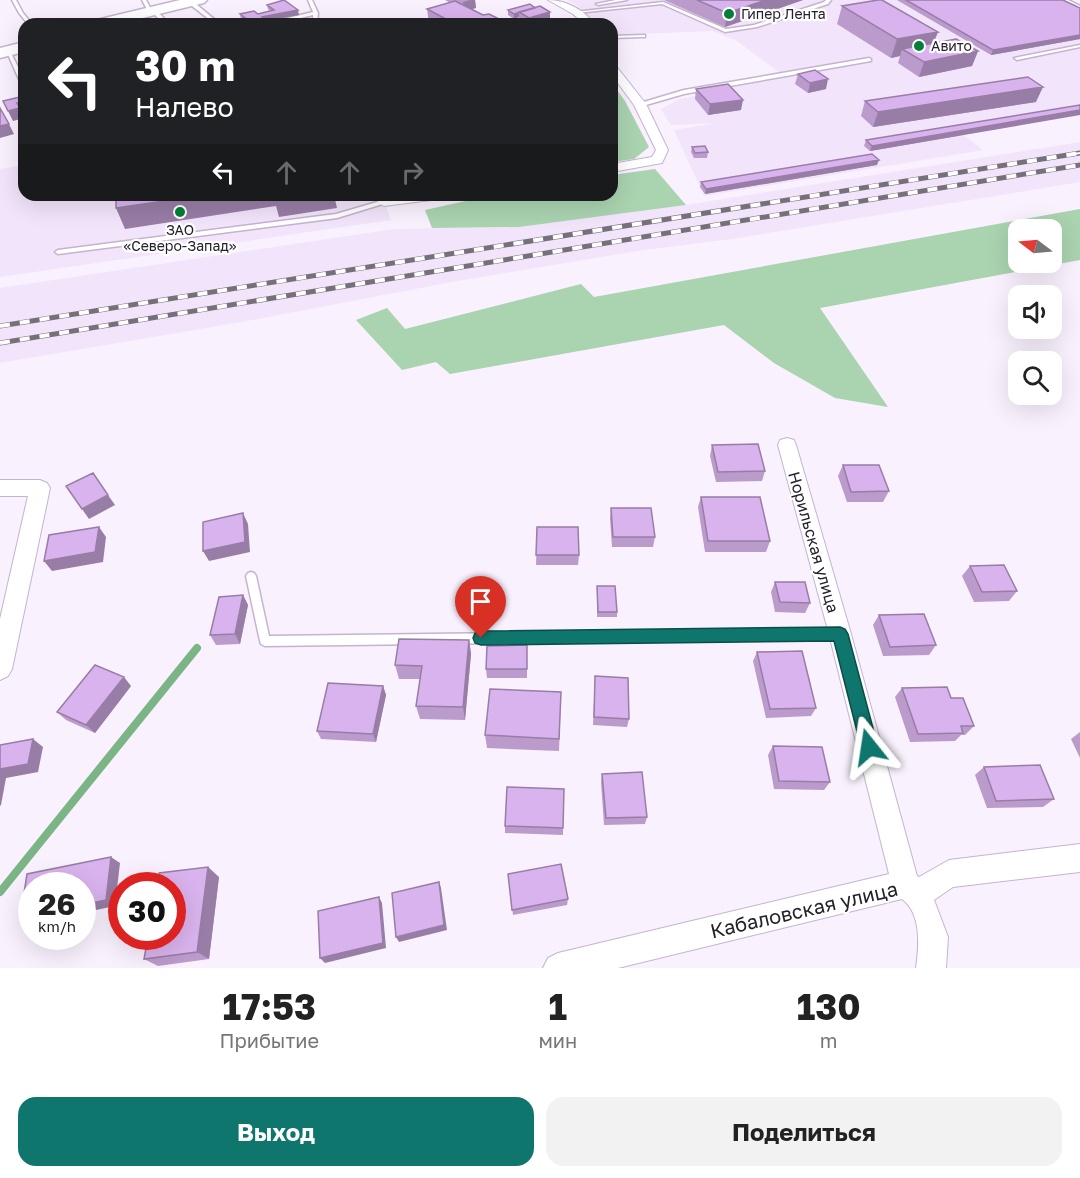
<!DOCTYPE html>
<html lang="ru">
<head>
<meta charset="utf-8">
<style>
	body { margin:0; font-family:"Golos Text",sans-serif; background:#f2f2f2; color:#222; height:100vh; display:flex; flex-direction:column; font-size:22px; white-space:nowrap }
	* { box-sizing:border-box; margin:0 }
	p { font-size:20px; color:#767676 }
	.icon { flex:none; width:33px; height:33px; fill:none; stroke:currentColor; stroke-width:2; stroke-linecap:round; stroke-linejoin:round }
	.map { position:relative; height:968px; overflow:hidden }
	.side { display:flex; flex-direction:column; background:#fff; flex:1 }
	.side>* { flex:none }
	.top-card { position:absolute; left:18px; top:18px; width:600px; height:183px; border-radius:18px; box-shadow:0 6px 24px #0002; background:#202124; color:#fff; overflow:hidden }
	.needle { width:39px; rotate:286deg }
	.tools { position:absolute; left:1008px; top:219px; display:grid; gap:12px }
	.tools a { display:grid; place-items:center; width:54px; height:54px; border-radius:12px; background:#fff; box-shadow:0 6px 24px #0002; font-size:30px }
	.speed { position:absolute; left:18px; top:872px; display:flex; gap:12px; font-size:30px; font-weight:700; text-align:center }
	.speed>* { display:grid; place-content:center; width:78px; height:78px; border-radius:50%; background:#fff; box-shadow:0 6px 24px #0002; line-height:1 }
	.speed small { font-size:15px; font-weight:400 }
	.speed .limit { border:9px solid #d22; background:#fff; color:#111 }
	.pin { position:absolute; display:grid; place-items:center; width:51px; height:51px; color:#fff; margin:-62px -26px; border-radius:50% 50% 50% 0; rotate:-45deg; box-shadow:0 0 6px #0007 }
	.pin .icon { rotate:45deg }
	.me { position:absolute; width:66px; margin:-33px; rotate:345deg; stroke-linejoin:round; filter:drop-shadow(0 0 4px #0008) }
	.turn { display:flex; align-items:center; gap:21px; height:126px; padding:0 18px; font-size:27px }
	.turn .icon { width:78px; height:78px; stroke-width:2.5 }
	.turn b { display:block; font-size:42px; line-height:51px }
	.lanes { display:flex; align-items:center; height:57px; padding:0 18px; background:#0003; justify-content:center; gap:30px; direction:ltr }
	.lanes .off { opacity:.35 }
	.eta { display:flex; justify-content:space-evenly; align-items:center; height:102px; text-align:center }
	.eta b { font-size:36px; font-weight:700; line-height:42px }
	.button { display:flex; gap:12px; margin-top:auto; padding:12px 18px }
	.button a { flex:1; height:69px; border-radius:18px; background:#0f766e; color:#fff; font-size:24px; font-weight:700; line-height:69px; text-align:center }
	.button a+a { background:#f2f2f2; color:#222 }
	.map>svg:first-child { display:block }
</style>
</head>
<body>
<div class="map">
<svg width="1080" height="968" viewBox="0 0 1080 968">
	<rect width="100%" height="100%" fill="#f9f1fd"/>
	<path fill="#f2e4fa" d="M566,0H1071L1080,4V115L964,135L983,150L704,196L674,130L717,123L671,125L661,109L680,99L784,76L737,41L713,31L612,35V24H596L575,4Z
		M1080,142V182L732,239L637,251L457,281L247,321L0,363V288L394,229L519,227L686,205Z
		M24,165V195H381L391,220L0,277V169Z"/>
	<path fill="#aad3b0" fill-rule="evenodd" d="M612,83L625,101L649,147L634,159L612,162Z
		M655,169L686,205L519,227L432,228L425,210L493,195H612V175Z
		M1080,209V260L820,308L888,407L835,398L774,363L724,325L450,374L436,362L402,370L356,320L387,308L405,329L581,284L594,297ZM1018,230H1052V262H1018Z"/>
	<g fill="none" stroke-linecap="round" stroke-linejoin="round">
		<path stroke="#7bb485" stroke-width="8" d="M0,892L197,648"/>
		<defs>
			<path id="lane" d="M12,0H16L23,13L32,24H28L19,13Z
				M142,0H146L153,13H149Z
				M308,0H312L318,13L317,24H313V15L276,24H272L267,20L269,19L275,21L313,12Z
				M616,0H627L598,5L596,4Z
				M826,0H831L828,4L757,27L725,32L662,4L577,13L575,12L663,2L726,29L754,25L824,2Z
				M1062,0H1068L1080,6V9Z
				M194,4H196L220,24H215L192,6Z
				M155,13H159L169,24H164L155,15Z
				M645,35V37H643L612,38V36Z
				M1080,45V47L1017,60L1014,58Z
				M6,50L10,51L24,79V86L21,84Z
				M869,58L871,59V61L684,94L646,105L640,106L637,104L684,90Z
				M384,200L387,202L386,203L337,218L58,254L55,252L58,250L336,214Z
				M251,572L254,573L256,576L269,636L840,629L844,631L845,634L844,637L840,639L265,646L261,644L260,641L246,576L248,573Z"/>
			<path id="street" d="M548,0C567,0 583,10 595,24H584L573,14Z
				M612,65L616,66L646,104L668,150L662,163L612,172V164L652,157L656,150L634,105L612,75Z
				M407,195H446L439,199L384,206L377,202L384,198Z
				M787,438L794,440L796,445L851,634L917,876L919,877L949,860L1080,844V872L953,887L934,900L948,937L946,968H916C919,946 922,914 902,899L618,968H543L548,958L558,953L889,874L829,634L778,445L780,440Z
				M0,480H40L47,483L50,488L12,669L8,676L0,680V619L28,496H0Z"/>
			<path id="primary" d="M180,0H207L204,3L118,24H90L92,21Z
				M24,42V52L0,58V48Z"/>
		</defs>
		<use href="#lane" stroke="#c5b3d0" stroke-width="3"/>
		<use href="#street" stroke="#c5b3d0" stroke-width="2"/>
		<use href="#primary" stroke="#c5b3d0" stroke-width="3"/>
		<use href="#lane" fill="#fff" fill-rule="evenodd"/>
		<use href="#street" fill="#fff" fill-rule="evenodd"/>
		<use href="#primary" fill="#fff" fill-rule="evenodd"/>
		<defs>
			<path id="rail-far1" d="M1074,154L1080,153"/>
			<path id="rail" d="M0,326L1080,153
				M0,343L1080,165"/>
		</defs>
		<use href="#rail-far1" stroke="#77707b" stroke-width="4"/>
		<use href="#rail" stroke="#77707b" stroke-width="5"/>
		<use href="#rail-far1" stroke="#fff" stroke-width="2" stroke-dasharray="8" stroke-linecap="butt"/>
		<use href="#rail" stroke="#fff" stroke-width="4" stroke-dasharray="10" stroke-linecap="butt"/>
	</g>
	<path fill="#bb9acc" d="M445,0H475L476,8L471,9L483,15L509,24H431L429,23L427,9L450,3Z
		M664,0H803L725,27Z
		M897,0H1063L1080,8V39L991,55Z
		M530,4L550,21L541,24H523L519,21V17L514,19L508,15V10Z
		M267,5L299,15L266,21L267,24H248L241,19L240,14H258L270,11L268,9Z
		M842,6L934,43L978,51L972,66L919,77L898,63L900,56L891,58L837,24Z
		M798,74L826,89L808,93L795,84Z
		M696,89L741,110L708,115L695,99Z
		M865,101L1036,102L873,127L861,116Z
		M963,135L870,151L864,146L866,140Z
		M692,147L708,152L707,158H694L691,152Z
		M877,165L705,194L700,187L701,182Z
		M712,445L765,471L762,481L716,482L710,456Z
		M843,465L889,491L883,502H847L838,476Z
		M701,497L770,541L766,552H705L698,507Z
		M611,508L655,537L653,547H612L610,518Z
		M537,527L579,555L578,565H536Z
		M970,566L1017,591L1009,601L974,602L962,576Z
		M775,582L810,603L805,613L775,612L771,592Z
		M597,586L617,612V617H597Z
		M243,595L248,605L240,644L216,645L210,635Z
		M879,615L936,645L929,655L883,656L873,625Z
		M469,640L471,654L465,720L420,719L416,706L420,679H399L395,665Z
		M527,645V678H487L486,669Z
		M757,652L816,708L811,716L766,718L753,661Z
		M595,676L629,719L627,727L593,725Z
		M131,686L95,733L66,720L57,712Z
		M383,686L386,695L376,742L321,739L317,731Z
		M902,688L951,698L974,726L965,735H961L955,741L910,742L895,697Z
		M561,692L559,751L487,748L485,735Z
		M1080,732V758L1071,739Z
		M773,746L830,782L824,790L774,789L768,755Z
		M984,767L1054,799L1043,807L987,808L975,775Z
		M602,774L647,817L645,824L604,825L601,782Z
		M505,826L563,828V835L505,833Z
		M508,874L568,899L567,905L513,915Z
		M219,877L209,959L158,966L144,959Z"/>
	<path fill="#987da6" d="M470,0H475L476,8L464,11L463,2Z
		M766,0H803L725,27L727,13Z
		M298,10L299,15L266,21L267,24H252L262,17Z
		M550,12V21L541,24H529V18Z
		M519,13V17L514,19V14Z
		M938,32L931,50L902,49L900,56L891,58L897,39Z
		M1080,35V39L991,55L993,50Z
		M978,51L972,66L919,77L924,62Z
		M828,79L826,89L808,93L810,83Z
		M1043,87L1036,102L873,127L878,112Z
		M743,100L741,110L708,115L710,104Z
		M24,101V112L22,113L24,118L13,121L8,111L17,103Z
		M1080,110V115L870,151L872,146Z
		M9,124L14,134L0,138V126Z
		M879,160L877,165L705,194L706,189Z
		M205,195H334L337,208L279,217L276,206L125,229L116,208Z
		M108,495L115,505L89,519L82,509Z
		M243,513L248,524L250,552L209,561L203,551Z
		M99,527L106,537L103,562L52,571L44,561Z
		M243,595L248,605L240,644L235,634Z
		M469,640L471,654L465,720L463,707Z
		M124,677L131,686L95,733L86,725Z
		M383,686L386,695L376,742L373,734Z
		M33,739L43,747L38,772L6,778L1,805L0,806V769Z
		M111,857L120,863L115,906L82,913V905Z
		M208,867L219,877L209,959L197,952Z
		M439,882L441,888L447,930L399,942L396,937Z
		M379,897L382,903L386,948L325,963L320,958Z
		M32,916V924L20,919Z"/>
	<path fill="#d9b3ed" stroke="#987da6" stroke-width="1.5" d="M284,0L298,10L262,17L266,20L252,23L240,14L254,11L258,14L274,10L267,5Z
		M697,0H766L727,13Z
		M878,0H882L938,32L897,39L842,6Z
		M906,0H1063L1080,8V35L993,50Z
		M455,1L483,15L489,14L509,24H455L427,9Z
		M530,4L535,8L514,14L508,10Z
		M540,6L550,12L529,18L519,12Z
		M956,39L978,51L924,62L902,49Z
		M815,70L828,79L810,83L798,74Z
		M1028,77L1043,87L878,112L865,101Z
		M728,84L743,100L710,104L696,89Z
		M24,96V101L17,103L20,108L8,111L3,101Z
		M1080,105V110L965,130L872,146L866,140Z
		M0,108L9,124L0,126Z
		M705,146L708,152L695,153L692,147Z
		M872,154L879,160L706,189L701,182Z
		M116,195H205L116,208Z
		M758,444L765,471L718,472L712,445Z
		M843,465H879L889,491L851,492Z
		M93,473L108,495L82,509L66,486Z
		M701,497H760L770,541H708Z
		M611,508H651L655,537H613Z
		M243,513L245,542L203,551V522Z
		M99,527L95,552L44,561L49,535Z
		M537,527H578L579,555H536Z
		M1004,565L1017,591L982,592L970,566Z
		M775,582H805L810,603L780,602Z
		M597,586H615L617,612H598Z
		M243,595L235,634L210,635L219,597Z
		M924,614L936,645L890,647L879,615Z
		M399,639L469,640L463,707L416,706L422,666L395,665Z
		M527,645V669H486L487,646Z
		M802,651L816,708L770,709L757,652Z
		M95,665L124,677L86,725L57,712Z
		M595,676L628,678L629,719L594,717Z
		M328,683L383,686L373,734L317,731Z
		M947,687L951,698H963L974,726H961L963,733L918,734L902,688Z
		M490,689L561,692L559,739L485,735Z
		M33,739L28,764L0,769V745Z
		M773,746L822,747L830,782L779,781Z
		M1040,765L1054,799L996,801L984,767Z
		M642,772L647,817L606,818L602,774Z
		M507,787L564,789L563,828L505,826Z
		M111,857L106,900L82,905V885H32V916L20,919L27,874Z
		M561,864L568,899L512,910L508,874Z
		M208,867L197,952L144,959L148,936H172V885H157L159,873Z
		M439,882L444,925L396,937L392,893Z
		M379,897L383,943L320,958L318,911Z"/>
	<path fill="#0f766e" stroke="#0a4d48" stroke-width="1.5" d="M840,627L845,629L848,634L878,747L875,753L869,756L863,753L861,747L834,641L481,645L475,643L473,638L475,633L481,631Z"/>
	<g fill="#037f38" stroke="#fff" stroke-width="2">
		<circle cx="729" cy="14" r="6"/>
		<circle cx="919" cy="46" r="6"/>
		<circle cx="180" cy="212" r="6"/>
	</g>
	<g text-anchor="middle" stroke-width="4.5" stroke-linejoin="round" paint-order="stroke">
		<g font-size="14" fill="#26202a" stroke="#fff" text-anchor="start">
			<text x="741" y="19">Гипер Лента</text>
			<text x="931" y="51">Авито</text>
			<text x="180" y="235" text-anchor="middle">ЗАО<tspan x="180" dy="16">«Северо-Запад»</tspan></text>
		</g>
		<g font-size="16" fill="#26202a" stroke="#fff">
			<text transform="translate(814 542) rotate(74)" y="6">Норильская улица</text>
		</g>
		<g font-size="20" fill="#26202a" stroke="#fff">
			<text transform="translate(804 910) rotate(-13)" y="7">Кабаловская улица</text>
		</g>
	</g>
</svg>
<div class="tools">
<a><svg class="needle" viewBox="-14 -14 28 28"><path d="M0-13l5 13h-10z" fill="#e53935"/><path d="M0 13l5-13h-10z" fill="#767676"/></svg></a>
<a><svg class="icon" aria-label="sound" viewBox="0 0 24 24"><path d="M4 9h4l5-4v14l-5-4H4zM17 9q2 3 0 6"/></svg></a>
<a><svg class="icon" aria-label="search" viewBox="0 0 24 24"><circle cx="10" cy="10" r="6"/><path d="M15 15l6 6"/></svg></a>
</div>
<div class="speed"><div>26<small>km/h</small></div><div class="limit">30</div></div>
<div class="pin" style="left:481px;top:638px;background:#d93025"><svg class="icon" aria-label="arrive" viewBox="0 0 24 24"><path d="M6 21V4h12l-3 4 3 4H6"/></svg></div>
<svg class="me" style="left:869px;top:747px" viewBox="-20 -20 40 40"><path d="M0-17L14 15 0 8-14 15z" fill="#0f766e" stroke="#fff" stroke-width="4"/></svg>
<div class="top-card">
<div class="turn"><svg class="icon" aria-label="left" viewBox="0 0 24 24"><path d="M17 20v-9H6M10 6l-5 5 5 5"/></svg><div><b>30 m</b>Налево</div></div>
<div class="lanes"><svg class="icon" aria-label="left" viewBox="0 0 24 24"><path d="M17 20v-9H6M10 6l-5 5 5 5"/></svg><svg class="icon off" aria-label="ahead" viewBox="0 0 24 24"><path d="M12 20V5M6 11l6-6 6 6"/></svg><svg class="icon off" aria-label="ahead" viewBox="0 0 24 24"><path d="M12 20V5M6 11l6-6 6 6"/></svg><svg class="icon off" aria-label="right" viewBox="0 0 24 24"><path d="M7 20v-9h11M14 6l5 5-5 5"/></svg></div>
</div>
</div>
<section class="side">
<div class="eta">
<div><b>17:53</b><p>Прибытие</p></div>
<div><b>1</b><p>мин</p></div>
<div><b>130</b><p>m</p></div>
</div>
<div class="button"><a>Выход</a><a>Поделиться</a></div>
</section>
</body>
</html>
